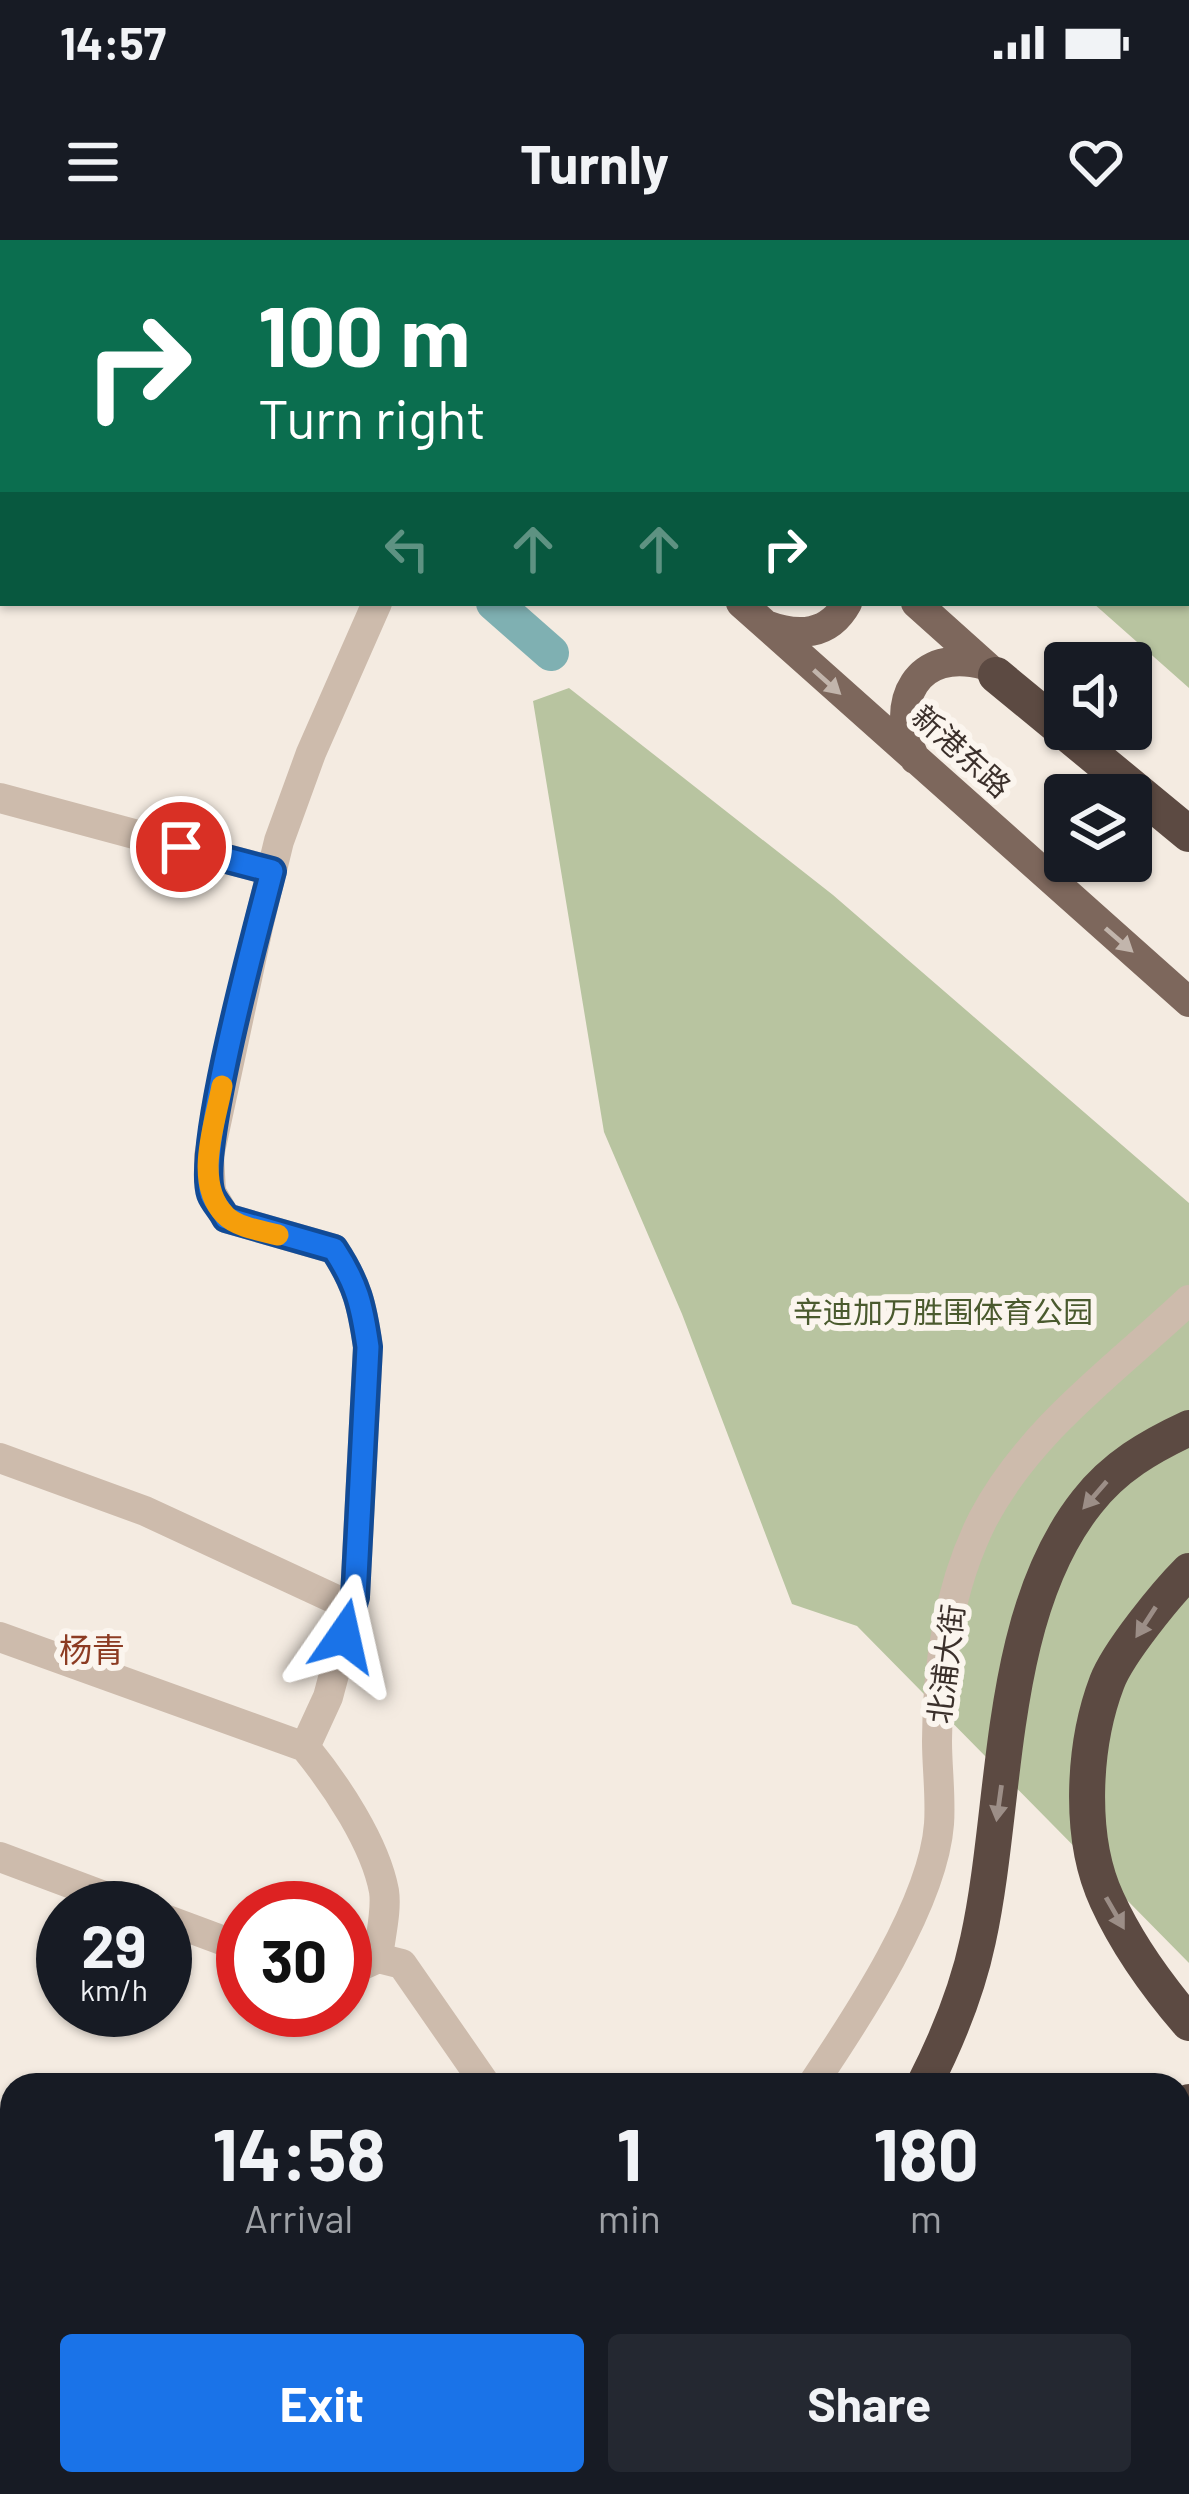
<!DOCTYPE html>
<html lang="en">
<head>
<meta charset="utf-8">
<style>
	body { margin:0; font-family:Barlow,"Noto Sans SC",sans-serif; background:#242831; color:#f1f3f6; height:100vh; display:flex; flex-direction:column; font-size:45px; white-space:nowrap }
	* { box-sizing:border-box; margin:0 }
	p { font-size:39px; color:#9ea1a6 }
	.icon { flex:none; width:66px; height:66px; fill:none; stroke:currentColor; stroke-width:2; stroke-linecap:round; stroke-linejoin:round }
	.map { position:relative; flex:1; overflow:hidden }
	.side { position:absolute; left:0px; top:1833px; width:1191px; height:423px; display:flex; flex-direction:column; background:#171b24; border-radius:36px 36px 0 0; box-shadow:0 3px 9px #0004 }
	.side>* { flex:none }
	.hud { position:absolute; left:0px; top:0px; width:1191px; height:366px; box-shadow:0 3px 9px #0004; background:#0b6e4f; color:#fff; overflow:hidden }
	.buttons { position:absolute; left:1044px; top:402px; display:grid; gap:24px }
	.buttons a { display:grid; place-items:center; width:108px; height:108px; border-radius:12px; background:#171b24; box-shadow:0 3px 9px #0004; font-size:60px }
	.speed { position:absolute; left:36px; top:1641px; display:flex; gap:24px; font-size:60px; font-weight:700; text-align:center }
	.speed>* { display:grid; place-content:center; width:156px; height:156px; border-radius:50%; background:#171b24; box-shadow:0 3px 9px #0004; line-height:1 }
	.speed small { font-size:30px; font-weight:400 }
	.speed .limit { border:18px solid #d22; background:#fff; color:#111 }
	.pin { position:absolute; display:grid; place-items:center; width:102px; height:102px; color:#fff; margin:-51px; border:6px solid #fff; border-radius:50%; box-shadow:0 3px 12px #0007 }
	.me { position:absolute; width:132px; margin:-66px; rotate:11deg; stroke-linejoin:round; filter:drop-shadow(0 0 9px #0008) }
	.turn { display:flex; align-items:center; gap:42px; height:252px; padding:0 60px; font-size:54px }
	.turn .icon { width:156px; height:156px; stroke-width:2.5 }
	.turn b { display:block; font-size:84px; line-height:102px }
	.lanes { display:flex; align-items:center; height:114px; padding:0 60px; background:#0003; justify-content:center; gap:60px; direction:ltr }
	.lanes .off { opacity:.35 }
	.eta { display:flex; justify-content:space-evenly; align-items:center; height:204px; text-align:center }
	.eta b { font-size:72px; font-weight:700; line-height:84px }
	.button { display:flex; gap:24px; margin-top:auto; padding:24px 60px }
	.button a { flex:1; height:138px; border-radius:12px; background:#1a73e8; color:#fff; font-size:48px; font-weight:700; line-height:138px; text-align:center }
	.button a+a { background:#242831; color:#f1f3f6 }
	.status { display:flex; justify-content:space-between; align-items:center; height:84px; padding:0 60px; background:#171b24; direction:ltr }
	.status svg { height:33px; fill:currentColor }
	header { display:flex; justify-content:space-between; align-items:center; height:156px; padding:0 60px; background:#171b24; font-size:54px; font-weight:700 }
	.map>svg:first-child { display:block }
</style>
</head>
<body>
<div class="status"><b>14:57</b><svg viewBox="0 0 49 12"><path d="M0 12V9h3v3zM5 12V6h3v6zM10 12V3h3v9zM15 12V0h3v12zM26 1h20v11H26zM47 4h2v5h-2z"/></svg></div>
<header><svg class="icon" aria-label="menu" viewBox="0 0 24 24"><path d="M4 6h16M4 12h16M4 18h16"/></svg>Turnly<svg class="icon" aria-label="heart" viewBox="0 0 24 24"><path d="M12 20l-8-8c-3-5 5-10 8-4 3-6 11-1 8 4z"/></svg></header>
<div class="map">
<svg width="1189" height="2254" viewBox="0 0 1189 2254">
	<rect width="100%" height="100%" fill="#f4ebe1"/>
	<path fill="#b8c4a0" d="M681,0H1189V448L1093,363H1188V3Z
		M569,448L833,655L1189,963V1723L857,1386L792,1364L682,1074L604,892L533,461Z"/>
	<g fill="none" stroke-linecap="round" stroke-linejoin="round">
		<path stroke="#7fb0b2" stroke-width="36" d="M47,0L51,3
			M494,363L551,413"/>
		<path stroke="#cdbbac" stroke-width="30" d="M0,558L272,631
			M0,1218L145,1271L352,1367
			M0,1397L305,1507C336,1545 375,1603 384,1651C387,1671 380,1697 378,1718
			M305,1507L328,1457L355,1356L368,1107C362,1065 357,1044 334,1009L226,978L211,952L209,916L258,687L279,601L311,513L377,363
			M0,1617L136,1668
			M165,1679L243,1708
			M345,1733L378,1718L402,1724L486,1845
			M812,1845C857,1778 933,1664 939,1584C941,1557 937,1528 937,1501C937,1427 949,1346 983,1279C1030,1189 1117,1128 1189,1060
			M345,2244H354
			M826,2244L834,2254
			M0,2246L49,2254
			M148,2254L217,2244"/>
		<path stroke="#7d675c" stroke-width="30" d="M317,0L321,3
			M503,0L507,3
			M741,363L1189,762
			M916,363L1012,449
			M766,385C798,397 829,396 847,363
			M915,519C888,462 917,406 985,425"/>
		<path stroke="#5c4a42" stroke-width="36" d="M996,435L1189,594
			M1189,1331C1166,1354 1118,1413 1107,1442C1083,1505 1078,1598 1107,1660C1127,1704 1158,1747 1189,1783
			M924,1845C948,1798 967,1752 978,1700C1008,1563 996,1377 1087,1262C1114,1227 1150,1206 1189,1188
			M1179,1869L1189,1862
			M1179,1957L1189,1951
			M1179,2125L1189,2123
			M436,2254L452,2244
			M568,2254L585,2244
			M712,2254L729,2244
			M894,2254L912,2244"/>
	</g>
	<defs><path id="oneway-solid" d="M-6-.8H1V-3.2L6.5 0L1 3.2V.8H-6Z" transform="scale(3)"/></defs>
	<g fill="#c2b5ac">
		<use href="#oneway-solid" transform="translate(827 442) rotate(42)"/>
		<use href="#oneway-solid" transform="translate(1119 700) rotate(41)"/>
	</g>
	<g fill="#9c8e87">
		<use href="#oneway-solid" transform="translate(1095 1255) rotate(131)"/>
		<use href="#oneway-solid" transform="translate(1146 1382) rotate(123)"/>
		<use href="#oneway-solid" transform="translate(999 1563) rotate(98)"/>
		<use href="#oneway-solid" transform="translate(1115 1673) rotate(60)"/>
	</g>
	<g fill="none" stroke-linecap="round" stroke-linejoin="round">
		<defs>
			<path id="route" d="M181,607L272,631C258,686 196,910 211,954C214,962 222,970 226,978L334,1009C357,1044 362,1065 368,1107L355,1357L344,1396"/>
		</defs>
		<use href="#route" stroke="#114b97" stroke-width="30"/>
		<use href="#route" stroke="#1a73e8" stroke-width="21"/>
		<path stroke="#f59e0b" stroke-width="21" d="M222,846C215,884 193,943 225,975C236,987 262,991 278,995"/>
	</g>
	<g text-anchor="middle" stroke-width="12" stroke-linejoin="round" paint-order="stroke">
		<g font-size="30" fill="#3b302b" stroke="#fbf5ee">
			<text transform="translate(961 512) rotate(42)" y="10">新港东路</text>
			<text transform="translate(947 1424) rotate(-83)" y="10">北浦大街</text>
		</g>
		<g font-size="30" fill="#4a5a2e" stroke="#fbf5ee">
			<text x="943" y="1083">辛迪加万胜围体育公园</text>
		</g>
		<g font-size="33" fill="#8c3b22" stroke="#fbf5ee">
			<text x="92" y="1422">杨青</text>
		</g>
	</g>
</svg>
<div class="buttons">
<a><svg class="icon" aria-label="sound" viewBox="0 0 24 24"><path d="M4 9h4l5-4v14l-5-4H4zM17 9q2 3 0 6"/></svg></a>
<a><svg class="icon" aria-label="layers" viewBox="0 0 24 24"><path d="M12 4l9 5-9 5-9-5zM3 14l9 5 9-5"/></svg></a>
</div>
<div class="speed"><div>29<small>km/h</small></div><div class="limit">30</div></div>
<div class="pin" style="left:181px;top:607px;background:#d93025"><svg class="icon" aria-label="arrive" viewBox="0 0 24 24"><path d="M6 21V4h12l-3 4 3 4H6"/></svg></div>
<svg class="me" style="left:344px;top:1396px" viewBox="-20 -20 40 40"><path d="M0-17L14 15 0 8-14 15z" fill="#1a73e8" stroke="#fff" stroke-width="4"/></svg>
<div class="hud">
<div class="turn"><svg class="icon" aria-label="right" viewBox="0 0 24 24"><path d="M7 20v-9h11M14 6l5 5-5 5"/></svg><div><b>100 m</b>Turn right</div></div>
<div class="lanes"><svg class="icon off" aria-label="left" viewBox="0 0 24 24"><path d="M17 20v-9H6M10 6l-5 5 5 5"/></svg><svg class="icon off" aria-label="ahead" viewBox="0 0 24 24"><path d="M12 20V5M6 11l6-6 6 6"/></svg><svg class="icon off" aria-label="ahead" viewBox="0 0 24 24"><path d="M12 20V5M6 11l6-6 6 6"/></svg><svg class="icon" aria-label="right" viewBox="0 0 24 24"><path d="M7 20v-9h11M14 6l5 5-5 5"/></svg></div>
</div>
<section class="side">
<div class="eta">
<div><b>14:58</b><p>Arrival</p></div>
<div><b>1</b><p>min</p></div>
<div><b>180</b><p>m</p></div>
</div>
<div class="button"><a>Exit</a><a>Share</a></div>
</section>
</div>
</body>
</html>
